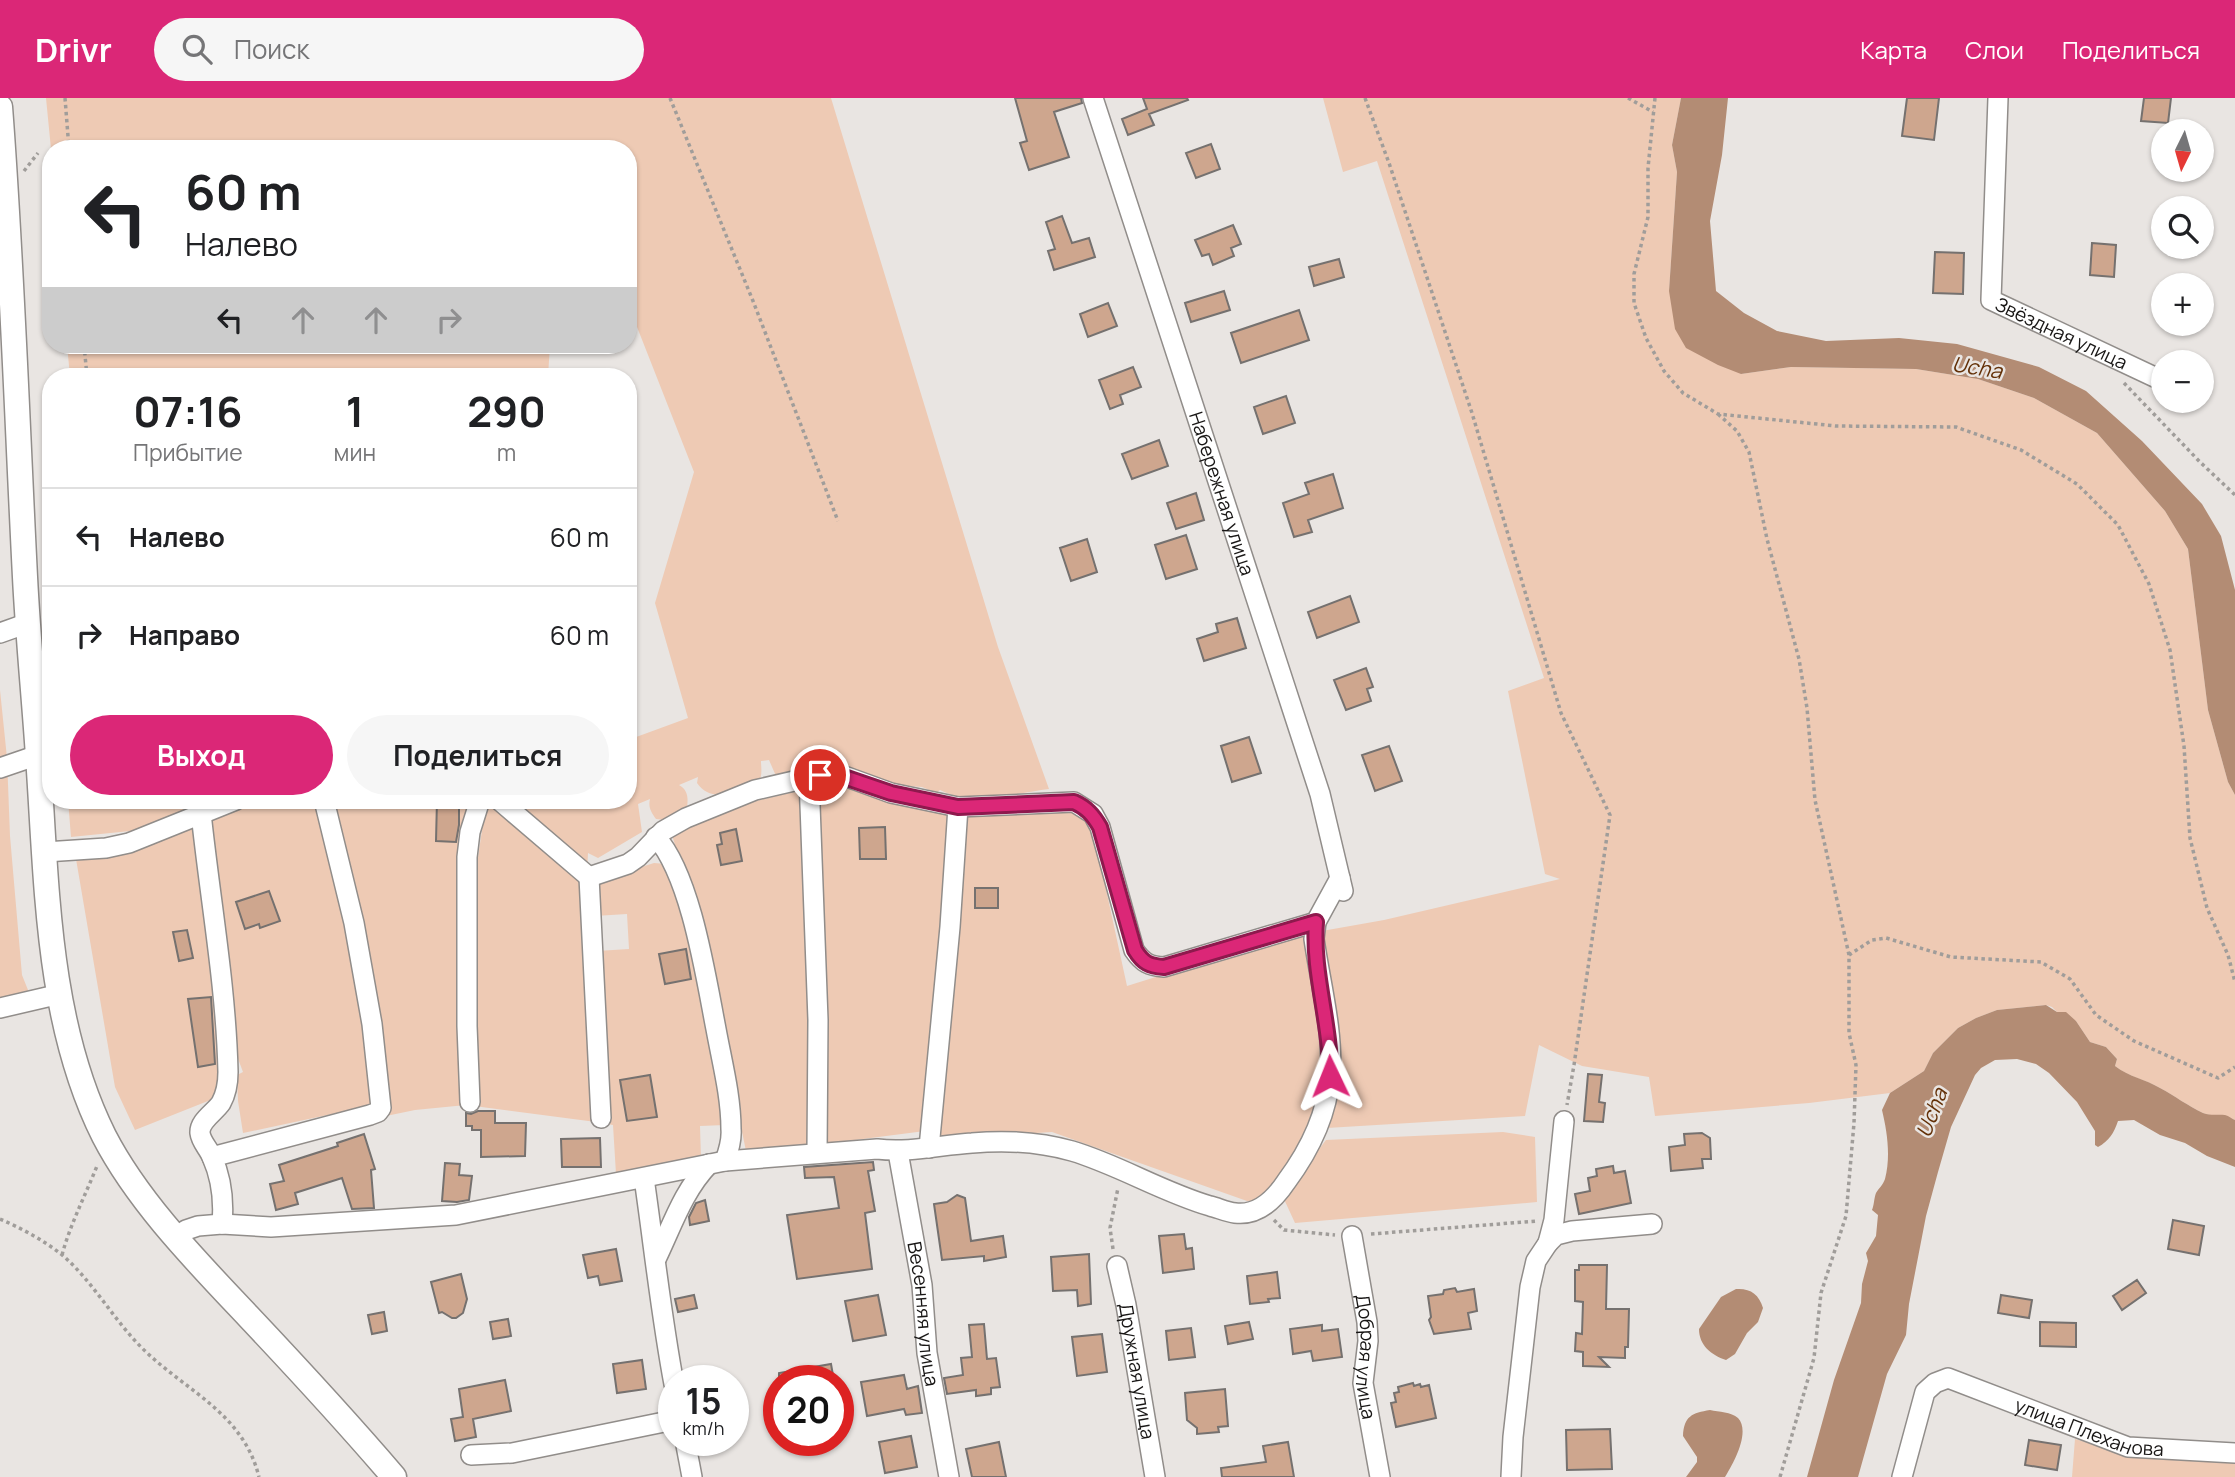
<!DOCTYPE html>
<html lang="ru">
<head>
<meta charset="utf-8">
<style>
	body { margin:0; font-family:Manrope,sans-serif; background:#f6f6f6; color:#202124; height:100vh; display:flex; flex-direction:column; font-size:26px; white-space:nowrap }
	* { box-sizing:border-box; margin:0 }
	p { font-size:23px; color:#757577 }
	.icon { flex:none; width:38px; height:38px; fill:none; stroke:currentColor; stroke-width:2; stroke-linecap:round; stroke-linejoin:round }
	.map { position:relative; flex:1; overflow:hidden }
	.sheet { position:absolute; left:42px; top:270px; width:595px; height:441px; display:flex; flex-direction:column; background:#fff; border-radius:28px; box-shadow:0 2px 5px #0004 }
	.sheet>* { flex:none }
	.banner { position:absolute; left:42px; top:42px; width:595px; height:214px; border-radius:28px; box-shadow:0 2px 5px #0004; background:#fff; color:#202124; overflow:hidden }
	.needle { width:46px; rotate:185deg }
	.tools { position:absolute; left:2151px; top:21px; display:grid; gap:14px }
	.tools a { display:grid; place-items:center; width:63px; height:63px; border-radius:50%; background:#fff; box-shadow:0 2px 5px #0004; font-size:35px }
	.speed { position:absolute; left:658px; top:1267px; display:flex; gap:14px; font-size:35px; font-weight:700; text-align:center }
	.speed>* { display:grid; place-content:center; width:91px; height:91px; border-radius:50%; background:#fff; box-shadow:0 2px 5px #0004; line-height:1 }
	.speed small { font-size:18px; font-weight:400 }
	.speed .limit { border:10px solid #d22; background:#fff; color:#111 }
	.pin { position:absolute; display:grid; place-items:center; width:60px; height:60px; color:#fff; margin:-30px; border:4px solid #fff; border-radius:50%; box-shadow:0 2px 7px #0007 }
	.me { position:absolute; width:77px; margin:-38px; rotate:358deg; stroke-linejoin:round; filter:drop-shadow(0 0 5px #0008) }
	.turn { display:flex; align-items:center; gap:24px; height:147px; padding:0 28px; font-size:32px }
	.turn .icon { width:91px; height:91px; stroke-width:2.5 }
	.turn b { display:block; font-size:49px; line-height:60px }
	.lanes { display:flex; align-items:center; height:66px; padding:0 28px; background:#0003; justify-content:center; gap:35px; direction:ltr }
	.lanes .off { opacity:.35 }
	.eta { display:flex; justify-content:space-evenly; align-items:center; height:119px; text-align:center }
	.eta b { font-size:42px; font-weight:700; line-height:49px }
	.primary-button { display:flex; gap:14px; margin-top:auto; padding:14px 28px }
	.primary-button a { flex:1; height:80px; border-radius:42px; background:#db2777; color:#fff; font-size:28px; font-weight:700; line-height:80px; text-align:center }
	.primary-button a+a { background:#f6f6f6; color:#202124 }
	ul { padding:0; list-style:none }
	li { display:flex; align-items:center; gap:21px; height:98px; padding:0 28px; border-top:2px solid #e0e0e0 }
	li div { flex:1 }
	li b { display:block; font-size:26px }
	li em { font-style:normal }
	header { display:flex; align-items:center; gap:42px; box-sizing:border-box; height:98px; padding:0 35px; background:#db2777; color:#fff }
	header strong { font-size:33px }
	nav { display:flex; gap:38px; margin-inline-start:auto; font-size:24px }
	.search { width:490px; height:63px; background:#f6f6f6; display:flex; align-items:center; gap:18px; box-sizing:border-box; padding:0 24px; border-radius:38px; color:#757577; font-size:26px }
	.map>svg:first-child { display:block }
</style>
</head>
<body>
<header>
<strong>Drivr</strong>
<div class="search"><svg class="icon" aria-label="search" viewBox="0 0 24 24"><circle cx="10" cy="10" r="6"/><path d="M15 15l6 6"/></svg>Поиск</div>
<nav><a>Карта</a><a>Слои</a><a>Поделиться</a></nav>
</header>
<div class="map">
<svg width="2235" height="1379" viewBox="0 0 2235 1379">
	<rect width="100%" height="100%" fill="#e9e5e2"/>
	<path fill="#eecab4" d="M46,0H831L998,549L1049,691C1016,695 972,709 940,692L936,695L922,689L776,678L769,662L761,663C761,669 763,679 758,684C754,688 747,689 742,691C726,697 709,702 697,685L698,679L679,687C690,693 688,704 686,715L675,723L656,721C651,714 648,709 650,701L638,706L642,734L598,760L588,755L587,774L583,783L596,1024L474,1008L476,773L485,712L493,705L489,702H628V642L688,620L655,505L694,374L628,206V51H51Z
		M1323,0H1681L1672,47L1677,74L1669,193L1741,276L1791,269L1916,271L1978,281L2034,300L2097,335L2165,413L2188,451L2208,612L2228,684L2235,697V1022C2223,1016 2216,1020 2203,1015C2188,1008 2175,998 2160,990C2145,981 2130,980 2115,968L2117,961L2106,949L2090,944L2076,923L2057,914L2052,909L2046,907L1997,912L1976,920L1958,930L1933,955L1924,973L1890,995L1809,1005L1655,1018L1649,979L1582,968L1539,947L1525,1018L1327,1030L1322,833L1384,822L1560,781L1545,776L1508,593L1544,580L1377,63L1343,74Z
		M67,247H550L548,278H70Z
		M0,592L7,660L10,738L22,877L36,912L0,917Z
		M846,689L884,702L948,714L952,724L925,1033L824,1046L815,691Z
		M794,694L805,697L813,892L809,1049L746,1053L698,820L671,734L739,707Z
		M68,702H206L140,732L71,739Z
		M253,702H318L348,821L374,1007L243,1035L238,1003L237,977L243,974L234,950L208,720Z
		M329,702H467L464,732L466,1007L415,1012L386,1018Z
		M1075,711L1092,727L1127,888L1299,834L1310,842L1324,956V986L1309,1036L1261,1104L1247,1103L1052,1034L937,1041L965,721L976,715Z
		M198,729L214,859L221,982L213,1001L135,1032L115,989L76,761L129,753Z
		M654,765L666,766L684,811L725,1027L700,1028L701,1061L616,1076L613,1027L606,1026L597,853L629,851L627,816L595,818L593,792L601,782Z
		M1503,1034L1535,1039L1537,1104L1295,1125L1283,1099L1326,1042Z
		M2075,1341L2130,1357L2235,1363V1379H2072Z"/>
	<path fill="#b38c74" d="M1681,0H1728L1722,57L1710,123L1716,193L1744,215L1777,233L1826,243L1899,240L1957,246L2039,269L2086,293L2142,343L2202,406L2221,438L2235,492V697L2228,684L2208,612L2188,451L2165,413L2097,335L2034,300L1978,281L1916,271L1791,269L1741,276L1718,267L1686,250L1675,231L1669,193L1677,74L1672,47Z
		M2046,907L2057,914H2066L2076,923L2090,944L2106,949L2117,961L2115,968C2129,979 2145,981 2160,990C2175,998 2188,1008 2203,1015C2212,1018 2217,1016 2225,1017C2229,1018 2232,1021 2235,1022V1069L2207,1058L2185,1045L2160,1037L2134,1022L2118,1023C2114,1035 2109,1043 2098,1049L2095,1047V1033L2077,1004L2049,975L2036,966L2017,961L1995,962L1981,970L1975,977L1951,1029L1938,1074L1926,1118L1909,1206L1906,1237L1887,1276L1858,1379H1807L1834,1282L1861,1205L1862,1186L1868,1163L1866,1155L1876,1138L1878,1117L1872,1112C1874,1108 1874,1100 1876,1095C1879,1090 1883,1087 1885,1081C1891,1058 1887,1033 1882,1012L1890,995L1924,973L1933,955L1958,930L1976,920L1997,912Z
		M1736,1191C1750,1190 1759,1196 1763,1210L1758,1224L1747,1235L1735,1256L1726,1262C1711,1257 1699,1247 1699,1231L1721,1199Z
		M1710,1312C1719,1314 1731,1314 1738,1320C1751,1334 1733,1366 1725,1379H1686L1697,1364V1359L1683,1338C1684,1318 1692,1315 1710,1312Z"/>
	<path fill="#cea68e" stroke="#75716f" stroke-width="2" d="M1015,0H1081L1082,5L1054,14L1069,59L1029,72L1020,45L1027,43Z
		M1143,0H1187L1188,2L1149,16L1154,27L1128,37L1122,21L1147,11Z
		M1907,0H1939L1934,42L1902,38Z
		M2144,0H2171L2168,25L2141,23Z
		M1211,46L1220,71L1196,80L1186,55Z
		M1062,118L1072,145L1089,140L1095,159L1054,172L1048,153L1055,151L1046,124Z
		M1233,127L1241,146L1231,150L1234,158L1213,167L1209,156L1202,158L1195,142Z
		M2092,145L2116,147L2114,179L2090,177Z
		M1935,154L1964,155L1963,196L1933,195Z
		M1339,161L1344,179L1314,188L1309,169Z
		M1224,193L1230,212L1191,224L1185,205Z
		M1108,205L1117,228L1088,239L1080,216Z
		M1299,212L1309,242L1241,265L1231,235Z
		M1133,269L1141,289L1120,297L1123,306L1110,311L1099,282Z
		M1286,298L1295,325L1263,336L1254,309Z
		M1159,342L1168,368L1132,381L1122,356Z
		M1333,376L1343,410L1308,422L1312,434L1294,439L1283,405L1309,396L1305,385Z
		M1196,395L1204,422L1176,431L1167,405Z
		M1186,437L1197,471L1166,481L1155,447Z
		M1087,441L1097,474L1071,483L1060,450Z
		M1350,498L1359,524L1317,540L1308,514Z
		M1237,520L1246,550L1204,563L1197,541L1218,534L1216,526Z
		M1366,570L1373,589L1367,591L1371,603L1346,612L1334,582Z
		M1249,639L1261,675L1232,684L1221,648Z
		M1389,648L1402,683L1375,693L1362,657Z
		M437,702H459V727L456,744L436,743Z
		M885,729L886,761H860L859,730Z
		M736,731L742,763L721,767L717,747L722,746L720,735Z
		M975,790H998V810H975Z
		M269,793L280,823L260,830L259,826L245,831L236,804Z
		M187,832L193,860L179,863L173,834Z
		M686,851L691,881L665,886L659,856Z
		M211,899L215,966L198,969L188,901Z
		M1588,976L1602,977L1599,1004L1605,1005L1603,1024L1584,1023Z
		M650,977L657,1019L627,1023L620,982Z
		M478,1013H495V1025H526L525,1058L481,1059V1032H472V1028H466V1015L471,1016Z
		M1702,1035L1710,1040L1711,1061H1702L1703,1070L1671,1073L1669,1049L1685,1047L1684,1036Z
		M364,1036L375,1071L371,1072L374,1110L352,1111L342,1080L295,1095L298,1106L276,1112L270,1086L284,1083L279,1067L338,1048L337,1045Z
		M600,1040L601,1069H562L561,1041Z
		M873,1064L874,1072L868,1073L875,1113L865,1115L872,1171L797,1181L787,1117L839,1110L834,1079L805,1080L804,1069Z
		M445,1065L460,1066L459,1077L472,1078L469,1102L457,1104L442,1103Z
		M1613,1068L1614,1075L1625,1073L1631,1105L1579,1116L1575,1096L1590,1093L1588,1080L1597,1078L1596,1071Z
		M957,1097L965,1100L971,1143L1003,1138L1006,1159L984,1163V1158L942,1162L934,1106L947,1104Z
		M705,1102L709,1123L690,1127L689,1119L696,1105Z
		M2173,1122L2204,1128L2199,1157L2168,1151Z
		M1184,1136L1186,1151L1192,1150L1194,1171L1163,1175L1159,1138Z
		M616,1151L622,1183L600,1187L598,1178L588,1180L583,1157Z
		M1089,1156L1091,1206L1078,1208L1077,1192L1053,1193L1051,1159Z
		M1579,1167H1607L1606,1211H1629L1628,1249H1625V1260L1599,1259L1609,1269L1583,1268V1254L1575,1253L1576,1235L1582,1236L1583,1204L1575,1203V1172H1579Z
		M1277,1174L1280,1200L1268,1201L1269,1204L1250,1206L1247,1178Z
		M461,1176L467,1201L463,1215L456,1220H452L442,1214L439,1215L431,1184Z
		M2137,1182L2146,1195L2122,1212L2113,1198Z
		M1455,1190L1457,1194L1474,1191L1477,1213L1468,1215L1471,1231L1434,1236L1429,1222L1431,1219L1428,1198L1443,1196L1444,1192Z
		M694,1197L697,1210L678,1214L675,1201Z
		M878,1197L886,1237L853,1243L845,1203Z
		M2001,1197L2032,1202L2029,1220L1998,1215Z
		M384,1214L387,1233L372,1236L368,1217Z
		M508,1221L511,1238L493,1241L490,1224Z
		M1249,1224L1253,1241L1228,1246L1225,1228Z
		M2040,1224L2076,1225V1249L2040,1248Z
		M984,1226L987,1261L996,1260L1000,1289L991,1290V1296L976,1298V1292L947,1296L944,1280L963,1277L961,1260L972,1259L969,1227Z
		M1322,1227V1233L1338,1231L1342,1259L1313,1263L1311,1253L1293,1256L1290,1231Z
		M1191,1230L1195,1259L1169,1262L1166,1233Z
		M1102,1236L1107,1274L1077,1278L1072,1239Z
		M642,1262L646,1291L617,1295L613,1266Z
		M831,1266L834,1283H779V1275Z
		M904,1277L907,1291L918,1288L922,1315L906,1317L904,1311L867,1318L861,1284Z
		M505,1282L511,1313L473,1321L476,1339L455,1343L451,1321L463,1319L459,1291Z
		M1413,1285L1414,1288L1420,1286L1421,1289L1429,1287L1436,1320L1396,1329L1391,1305L1396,1304L1394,1295L1399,1294L1398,1289Z
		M1225,1291L1228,1328L1218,1329L1219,1334L1197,1336V1330L1187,1322L1185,1295Z
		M1610,1331L1612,1371L1567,1372L1566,1332Z
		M911,1338L917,1369L885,1375L879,1344Z
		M2029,1342L2061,1347L2057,1372L2025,1367Z
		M999,1344L1006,1379H972L966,1351Z
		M1288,1344L1294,1379H1222L1221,1370L1266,1364L1263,1348Z"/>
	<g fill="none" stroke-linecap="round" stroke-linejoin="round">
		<defs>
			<g id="minor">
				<path id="s1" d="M1093,0L1320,696L1343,793"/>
				<path id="s2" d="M1998,0L1991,202L2163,283"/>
				<path d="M0,535L28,525"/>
				<path d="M0,670L38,657"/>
				<path d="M809,680L818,922L817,1055"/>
				<path d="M499,702L589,779L628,766L638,759L663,733L686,720L755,692L820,677L847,679L891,695L958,709L1074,704L1093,716L1100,729L1134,852C1143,865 1149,868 1164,869L1316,824"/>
				<path d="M201,715C210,801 226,887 228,974C228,984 226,996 221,1005C215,1014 199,1023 200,1035C201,1044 209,1051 212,1059C221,1079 224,1104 222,1126"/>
				<path d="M656,739C691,778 706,880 716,931C722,964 731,998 731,1031C732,1042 729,1052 725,1063"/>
				<path d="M45,754L106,750L129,745L236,702"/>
				<path d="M589,779L601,1020"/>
				<path d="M0,910L60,896"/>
				<path d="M470,1004L467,928V759L470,734L480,702"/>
				<path d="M929,1050L950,829L958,709"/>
				<path id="s3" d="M898,1054L922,1187L927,1255L949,1379"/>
				<path d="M212,1059L370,1017L378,1014L381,1010L372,926L354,825L324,702"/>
				<path d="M644,1080C654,1149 661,1217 674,1286"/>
				<path id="s4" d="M1352,1138L1367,1224L1368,1243L1363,1285L1380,1379"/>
				<path d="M177,1139L186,1132L198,1128L222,1126L271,1129L456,1117L725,1063L877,1051C909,1055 940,1047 972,1045C1005,1042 1040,1044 1072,1053C1119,1067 1162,1094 1210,1108C1218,1110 1227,1114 1235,1115C1258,1118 1274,1102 1286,1084C1309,1053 1327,1017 1330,978C1334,936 1320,883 1314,841L1316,824L1340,780"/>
				<path d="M1548,1145L1554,1122L1564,1023"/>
				<path d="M656,1161C672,1128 683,1093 709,1066"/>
				<path id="s5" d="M1117,1168L1126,1207L1155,1379"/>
				<path d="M685,1342L692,1379"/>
				<path d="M471,1357L512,1355L674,1322"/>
				<path d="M1511,1379L1513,1339L1530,1189L1536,1163L1548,1145L1556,1137L1572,1133L1652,1126"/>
				<path id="s6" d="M1902,1379L1925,1294L1935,1285L1948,1280L2128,1349L2235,1355"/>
			</g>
			<path id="major" d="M0,9C12,165 17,322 25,479C28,539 34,598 38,658C47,784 46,922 104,1038C138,1104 197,1164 248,1218C298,1271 347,1324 394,1379"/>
		</defs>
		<use href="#minor" stroke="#918d8a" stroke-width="22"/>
		<use href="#major" stroke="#918d8a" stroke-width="27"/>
		<path stroke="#a09d9a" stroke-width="3.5" stroke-dasharray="3.5 3.5" stroke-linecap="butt" d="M65,0L69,51
			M670,0L753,203L838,423
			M1365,0L1389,65L1472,315L1561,615L1610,717L1574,967L1567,1007
			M1628,0L1653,14
			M1655,0L1648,70V119L1634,176V205L1646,240L1664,273L1683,295L1718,316L1836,328L1956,329L2021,352L2077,386L2118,427L2149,486L2170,552L2184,648L2190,740L2207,810L2228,857L2235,884
			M24,73L38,55
			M84,247L87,278
			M2124,285L2200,364L2235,397
			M1718,316L1737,333L1749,354L1767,441L1799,561L1807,610L1815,702L1849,857
			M0,1121C21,1130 43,1142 61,1156C92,1182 113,1221 142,1250C185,1293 243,1314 259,1379
			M1274,1122L1284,1132L1335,1137
			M1371,1136L1537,1123
			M1113,1151L1110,1130L1118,1090
			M62,1157C70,1127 85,1098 97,1068
			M1780,1379L1814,1260L1821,1195L1846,1118L1854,1025L1856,967L1849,935V857L1872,842L1886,840L1951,859L2041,864L2070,881L2096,917L2134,943L2218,980L2235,969"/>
		<use href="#minor" stroke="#fff" stroke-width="19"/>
		<use href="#major" stroke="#fff" stroke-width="24"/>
	</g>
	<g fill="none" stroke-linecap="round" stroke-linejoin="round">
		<defs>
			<path id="route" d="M820,677L847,680L891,695L958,709L1074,704C1087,710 1093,717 1100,729L1135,852C1143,865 1149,868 1164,869L1316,824C1312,875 1331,926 1330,978"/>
		</defs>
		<use href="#route" stroke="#8e194d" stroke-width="18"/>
		<use href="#route" stroke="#db2777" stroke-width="12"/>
	</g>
	<g text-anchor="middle" stroke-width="5" stroke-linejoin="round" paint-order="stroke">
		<g font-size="19" fill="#181615" stroke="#e9e5e2">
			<text dy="7" stroke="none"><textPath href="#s2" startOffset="280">Звёздная улица</textPath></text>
			<text dy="7" stroke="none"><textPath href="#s1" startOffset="416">Набережная улица</textPath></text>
			<text dy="7" stroke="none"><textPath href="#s3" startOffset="164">Весенняя улица</textPath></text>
			<text dy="7" stroke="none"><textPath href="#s4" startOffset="122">Добрая улица</textPath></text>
			<text dy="7" stroke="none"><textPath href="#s5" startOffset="107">Дружная улица</textPath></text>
			<text dy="7" stroke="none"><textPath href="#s6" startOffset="266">улица Плеханова</textPath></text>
		</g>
		<g font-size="21" font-style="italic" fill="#633007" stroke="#e9e5e2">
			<text transform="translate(1977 270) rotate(9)" y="7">Ucha</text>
			<text transform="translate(1932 1015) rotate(-69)" y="7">Ucha</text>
		</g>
	</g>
</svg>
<div class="tools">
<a><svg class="needle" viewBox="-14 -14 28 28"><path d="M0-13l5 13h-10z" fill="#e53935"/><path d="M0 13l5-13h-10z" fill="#757577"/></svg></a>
<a><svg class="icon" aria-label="search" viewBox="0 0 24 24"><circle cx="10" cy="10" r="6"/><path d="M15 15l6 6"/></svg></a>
<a>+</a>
<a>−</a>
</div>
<div class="speed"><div>15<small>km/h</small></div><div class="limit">20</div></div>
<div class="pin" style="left:820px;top:677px;background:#d93025"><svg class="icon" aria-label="arrive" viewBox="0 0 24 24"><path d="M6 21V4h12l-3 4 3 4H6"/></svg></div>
<svg class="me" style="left:1330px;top:978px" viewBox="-20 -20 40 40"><path d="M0-17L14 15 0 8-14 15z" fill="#db2777" stroke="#fff" stroke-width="4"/></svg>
<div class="banner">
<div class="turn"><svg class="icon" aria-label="left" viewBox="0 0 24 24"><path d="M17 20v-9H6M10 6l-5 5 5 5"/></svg><div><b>60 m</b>Налево</div></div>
<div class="lanes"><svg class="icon" aria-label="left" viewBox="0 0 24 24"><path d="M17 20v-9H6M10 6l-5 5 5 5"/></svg><svg class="icon off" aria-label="ahead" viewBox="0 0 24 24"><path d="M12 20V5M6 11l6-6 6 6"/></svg><svg class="icon off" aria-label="ahead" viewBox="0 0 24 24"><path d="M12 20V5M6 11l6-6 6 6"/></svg><svg class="icon off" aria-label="right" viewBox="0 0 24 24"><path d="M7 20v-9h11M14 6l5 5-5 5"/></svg></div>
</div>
<section class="sheet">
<div class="eta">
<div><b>07:16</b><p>Прибытие</p></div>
<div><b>1</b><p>мин</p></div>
<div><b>290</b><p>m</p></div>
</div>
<ul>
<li><svg class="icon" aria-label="left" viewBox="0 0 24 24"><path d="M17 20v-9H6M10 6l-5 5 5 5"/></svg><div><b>Налево</b></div><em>60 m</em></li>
<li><svg class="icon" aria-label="right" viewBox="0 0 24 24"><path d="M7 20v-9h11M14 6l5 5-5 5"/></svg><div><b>Направо</b></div><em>60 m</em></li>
</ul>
<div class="primary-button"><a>Выход</a><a>Поделиться</a></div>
</section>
</div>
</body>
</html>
